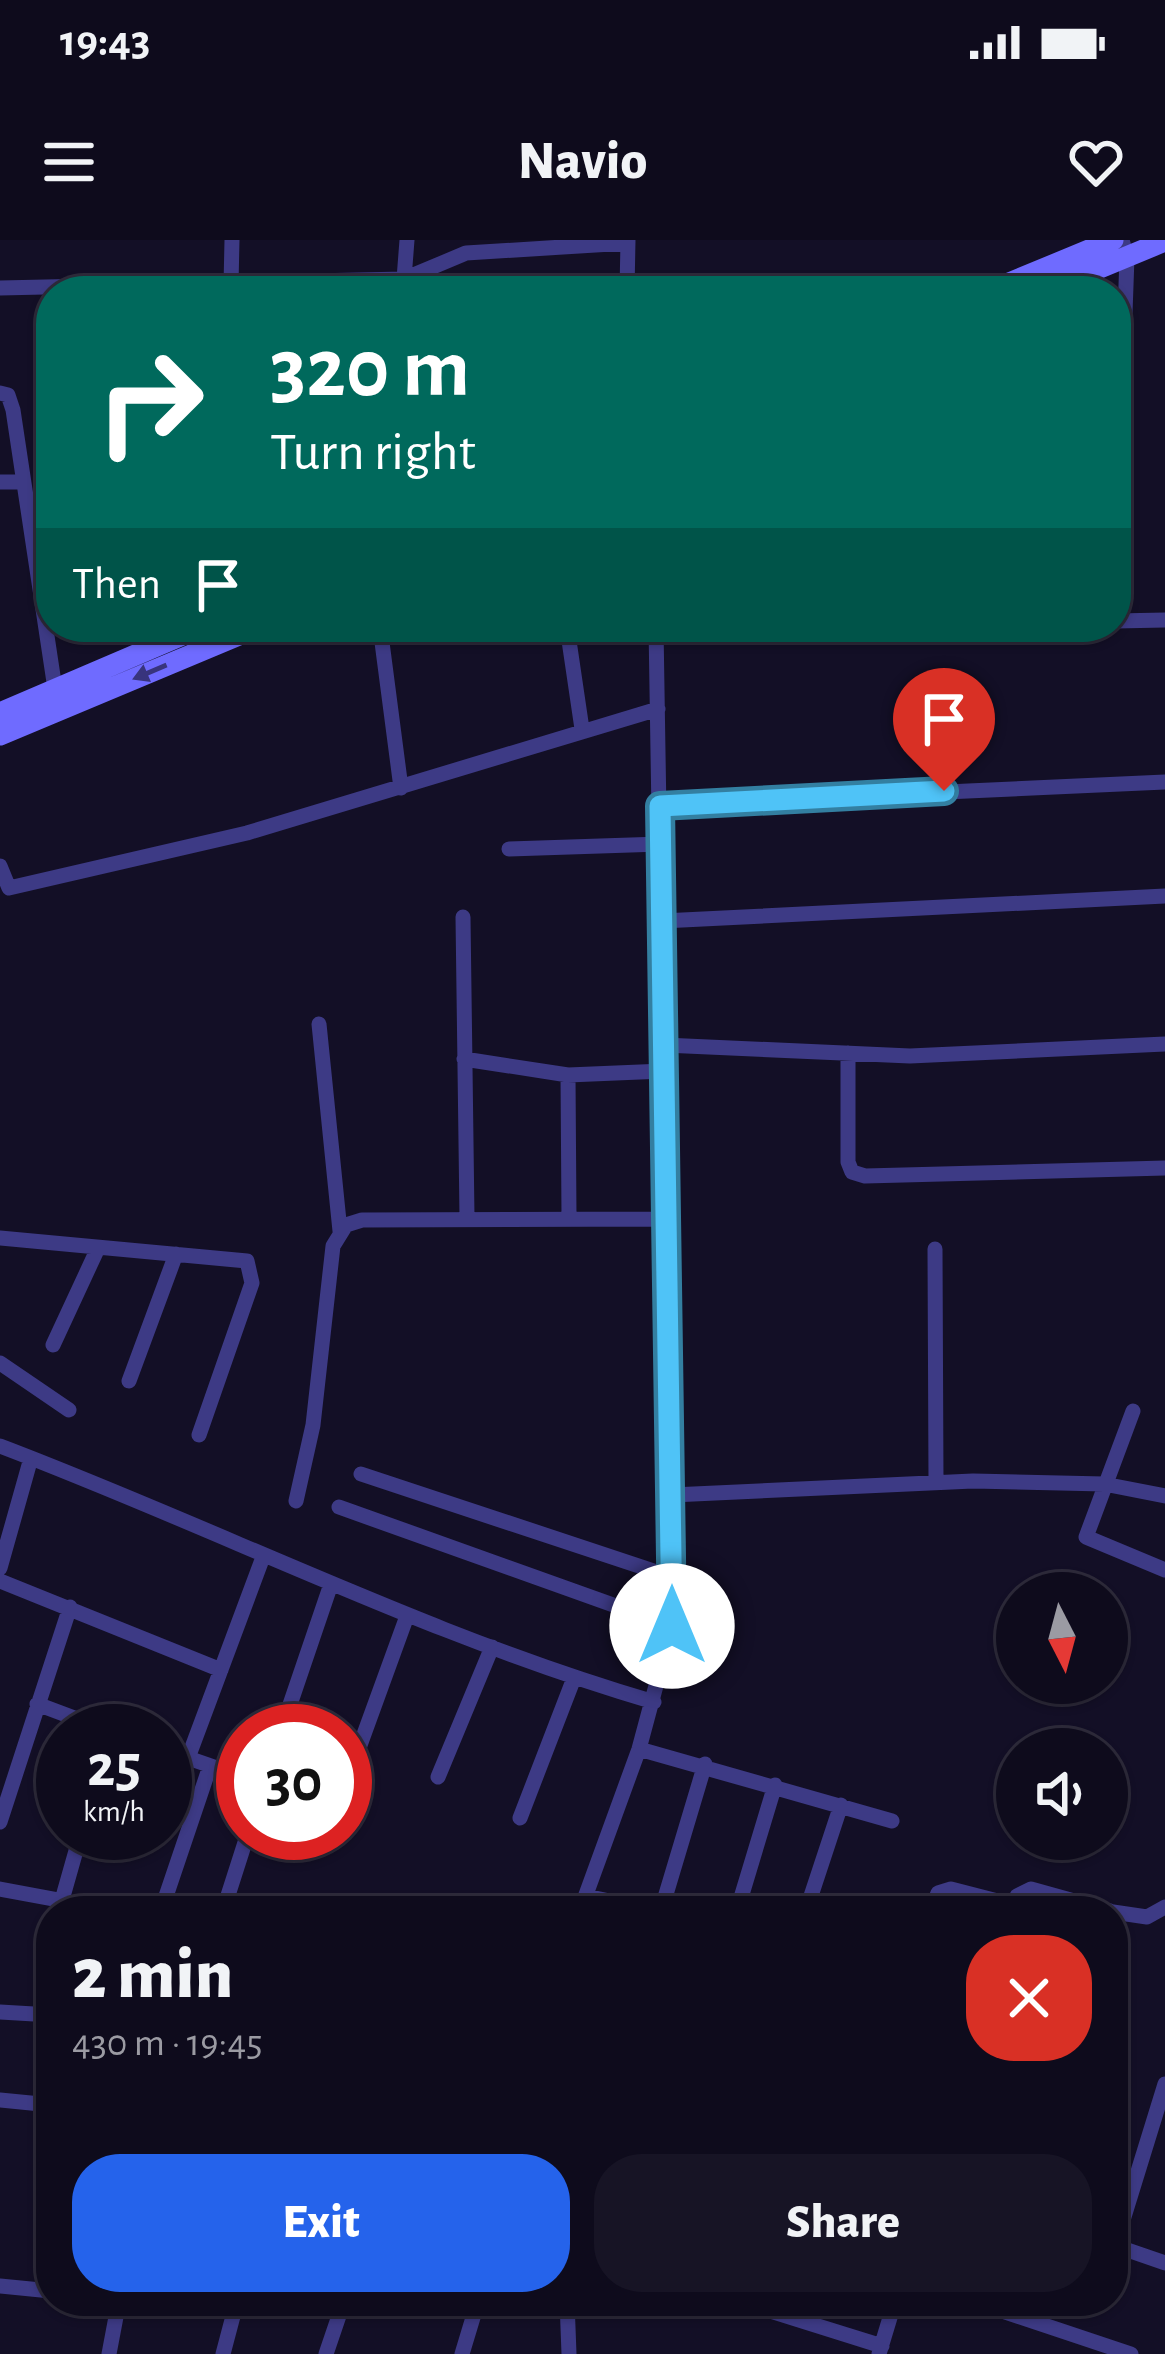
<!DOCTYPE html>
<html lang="en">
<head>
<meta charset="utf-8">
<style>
	body { margin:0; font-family:"Alegreya Sans",sans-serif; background:#171425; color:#f1f3f6; height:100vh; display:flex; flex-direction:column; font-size:45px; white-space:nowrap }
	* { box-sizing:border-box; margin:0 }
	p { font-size:39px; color:#9b9ba3 }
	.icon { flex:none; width:66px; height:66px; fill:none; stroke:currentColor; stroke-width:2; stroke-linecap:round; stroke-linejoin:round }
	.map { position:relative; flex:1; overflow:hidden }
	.sheet { position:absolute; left:36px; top:1656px; width:1092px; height:420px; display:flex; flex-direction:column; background:#0e0b1c; border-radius:48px; box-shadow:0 3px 9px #0004,0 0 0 3px #2e2b3b }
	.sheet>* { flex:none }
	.banner { position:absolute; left:36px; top:36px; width:1095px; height:366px; border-radius:48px; box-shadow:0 3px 9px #0004,0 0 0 3px #2e2b3b; background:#00695c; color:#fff; overflow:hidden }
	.needle { width:78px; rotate:174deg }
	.fabs { position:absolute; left:996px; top:1332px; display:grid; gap:24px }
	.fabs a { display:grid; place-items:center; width:132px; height:132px; border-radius:50%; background:#0e0b1c; box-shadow:0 3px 9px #0004,0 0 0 3px #2e2b3b; font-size:60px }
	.speed { position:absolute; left:36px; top:1464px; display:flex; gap:24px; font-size:60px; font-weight:700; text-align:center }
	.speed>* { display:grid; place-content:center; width:156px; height:156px; border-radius:50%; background:#0e0b1c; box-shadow:0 3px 9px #0004,0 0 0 3px #2e2b3b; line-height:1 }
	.speed small { font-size:30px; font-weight:400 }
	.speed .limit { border:18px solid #d22; background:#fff; color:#111 }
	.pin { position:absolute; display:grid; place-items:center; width:102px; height:102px; color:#fff; margin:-123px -51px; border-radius:50% 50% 50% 0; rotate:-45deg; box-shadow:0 0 12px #0007 }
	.pin .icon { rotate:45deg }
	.me { position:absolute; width:132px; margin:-66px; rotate:0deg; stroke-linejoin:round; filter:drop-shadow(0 0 9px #0008) }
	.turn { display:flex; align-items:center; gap:42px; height:252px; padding:0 36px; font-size:54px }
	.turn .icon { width:156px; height:156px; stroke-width:2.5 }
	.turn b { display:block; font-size:84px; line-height:102px }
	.then { display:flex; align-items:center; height:114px; padding:0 36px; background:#0003; gap:24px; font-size:45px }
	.round { display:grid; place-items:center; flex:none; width:126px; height:126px; border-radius:48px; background:#171425 }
	.headline { display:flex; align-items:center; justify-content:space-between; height:204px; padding:0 36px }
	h1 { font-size:72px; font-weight:800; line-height:90px }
	.cta { display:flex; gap:24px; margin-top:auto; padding:24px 36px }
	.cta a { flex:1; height:138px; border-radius:48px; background:#2563eb; color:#fff; font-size:48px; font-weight:800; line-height:138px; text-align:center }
	.cta a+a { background:#171425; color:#f1f3f6 }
	.status { display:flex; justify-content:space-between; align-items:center; height:84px; padding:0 60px; background:#0e0b1c; direction:ltr }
	.status svg { height:33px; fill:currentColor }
	header { display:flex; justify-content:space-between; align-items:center; height:156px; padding:0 36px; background:#0e0b1c; font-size:54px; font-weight:800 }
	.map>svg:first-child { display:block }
</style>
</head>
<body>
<div class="status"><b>19:43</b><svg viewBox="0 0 49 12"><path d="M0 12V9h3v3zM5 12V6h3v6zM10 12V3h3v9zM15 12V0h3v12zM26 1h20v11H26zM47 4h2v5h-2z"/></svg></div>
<header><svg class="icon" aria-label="menu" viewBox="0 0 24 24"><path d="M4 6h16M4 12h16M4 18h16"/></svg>Navio<svg class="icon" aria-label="heart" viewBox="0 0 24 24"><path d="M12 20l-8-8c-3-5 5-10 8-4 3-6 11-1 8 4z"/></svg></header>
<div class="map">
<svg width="1165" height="2114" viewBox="0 0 1165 2114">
	<rect width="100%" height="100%" fill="#130f26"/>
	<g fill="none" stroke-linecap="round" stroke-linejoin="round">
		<path stroke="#3d3a85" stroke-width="15" d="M404,39L407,0
			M231,45L232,0
			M0,48L404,39L466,13L628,3
			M627,51L628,0
			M0,153L8,155L13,170L55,449
			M0,242H22
			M1116,327L1127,17L1122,0
			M1116,381L1165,380
			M380,387L401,548
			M567,387L582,489
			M656,397L921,387
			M660,565L1165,542
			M509,609L661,604
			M0,626L9,648L247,593L658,469
			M463,677L467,977
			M662,681L1165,656
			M319,784L340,991
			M664,805L910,816L1165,804
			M848,813V922L852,932L865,936L1165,928
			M464,819L568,835L664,831
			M568,835L569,977
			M0,998L247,1021L252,1043L199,1195
			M935,1009L936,1242
			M53,1105L98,1008
			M0,1123L69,1170
			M129,1141L176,1014
			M1133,1171L1086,1297L1165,1330
			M0,1206C219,1289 428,1396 654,1462
			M361,1234L672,1337
			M672,1255L973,1241L1104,1244L1165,1256
			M296,1261L313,1185L333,1006L346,985L362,980L669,979
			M339,1267L672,1386
			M0,1328L31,1218
			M0,1341L221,1430
			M37,1464L109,1491
			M281,1491L330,1347
			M359,1508L407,1376
			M639,1509L892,1581
			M165,1510L243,1537
			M188,1518L263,1317
			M438,1537L492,1407
			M520,1578L574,1438
			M0,1582L70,1367
			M0,1649L118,1671
			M586,1656L656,1671
			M62,1660L81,1593
			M161,1671L210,1526
			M223,1671L248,1593
			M580,1671L639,1509L672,1386L656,387
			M661,1671L705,1524
			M737,1671L775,1545
			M806,1671L841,1565
			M931,1671L938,1653L951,1649L1013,1665
			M1011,1671L1017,1656L1031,1649L1110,1671
			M1113,1672L1147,1677L1165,1667
			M0,1772L51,1775
			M0,1860L51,1865
			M1113,2005L1165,2023
			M1115,2006L1165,1844
			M0,2046L51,2051
			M567,2061L569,2114
			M738,2061L882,2106
			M972,2061L1131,2114
			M109,2114L119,2061
			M223,2114L237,2061
			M326,2114L344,2061
			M462,2114L478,2061
			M879,2114L895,2061"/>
		<path stroke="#6f6bff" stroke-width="21" d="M990,51L1113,0
			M1044,51L1165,1
			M0,473L201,387
			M0,495L258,387"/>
	</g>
	<defs><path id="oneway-solid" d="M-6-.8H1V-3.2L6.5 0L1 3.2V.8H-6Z" transform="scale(3)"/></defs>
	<use fill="#38347d" href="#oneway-solid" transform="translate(150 432) rotate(157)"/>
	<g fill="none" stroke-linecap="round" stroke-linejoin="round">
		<defs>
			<path id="route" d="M672,1386L660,566L944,551"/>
		</defs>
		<use href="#route" stroke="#337fa1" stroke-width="30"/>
		<use href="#route" stroke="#4fc3f7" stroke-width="21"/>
	</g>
</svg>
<div class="fabs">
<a><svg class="needle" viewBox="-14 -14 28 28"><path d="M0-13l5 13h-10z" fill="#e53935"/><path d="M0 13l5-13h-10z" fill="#9b9ba3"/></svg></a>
<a><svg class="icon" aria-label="sound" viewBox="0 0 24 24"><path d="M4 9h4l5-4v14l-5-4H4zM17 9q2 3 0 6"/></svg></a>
</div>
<div class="speed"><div>25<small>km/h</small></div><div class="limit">30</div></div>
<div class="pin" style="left:944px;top:551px;background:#d93025"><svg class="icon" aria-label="arrive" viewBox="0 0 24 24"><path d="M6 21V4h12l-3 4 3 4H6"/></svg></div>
<svg class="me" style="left:672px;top:1386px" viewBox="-20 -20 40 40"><circle r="19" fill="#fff"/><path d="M0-13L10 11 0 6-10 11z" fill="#4fc3f7"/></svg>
<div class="banner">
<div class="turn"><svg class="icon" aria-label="right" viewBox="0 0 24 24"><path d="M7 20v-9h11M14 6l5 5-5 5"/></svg><div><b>320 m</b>Turn right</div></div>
<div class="then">Then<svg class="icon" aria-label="arrive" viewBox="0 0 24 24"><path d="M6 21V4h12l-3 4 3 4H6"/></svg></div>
</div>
<section class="sheet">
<div class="headline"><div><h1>2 min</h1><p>430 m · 19:45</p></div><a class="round" style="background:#d93025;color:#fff"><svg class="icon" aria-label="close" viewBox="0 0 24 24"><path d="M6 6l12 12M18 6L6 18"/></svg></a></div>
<div class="cta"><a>Exit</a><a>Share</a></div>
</section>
</div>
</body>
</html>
